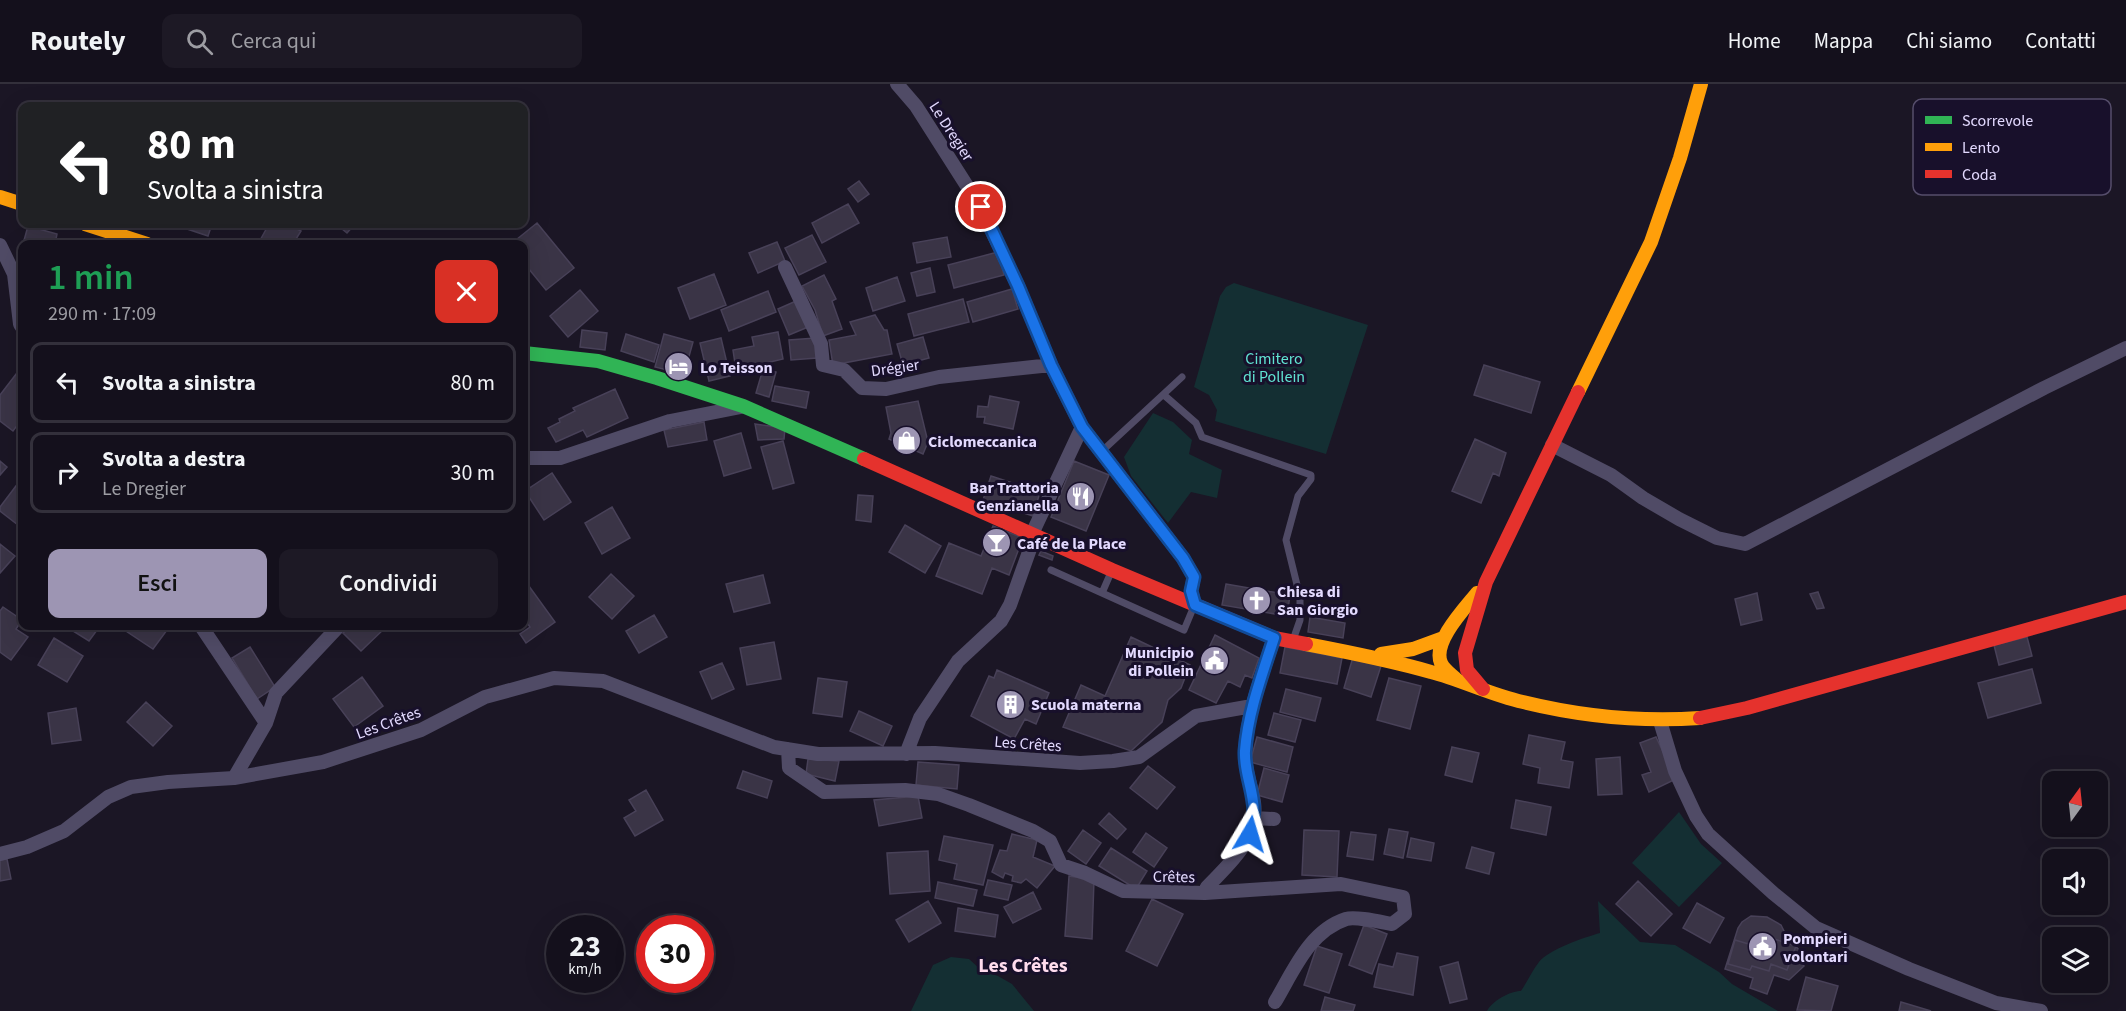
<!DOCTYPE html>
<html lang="it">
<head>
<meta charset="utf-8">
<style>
	body { margin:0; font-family:"Source Sans 3",sans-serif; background:#1d1925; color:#f1f3f6; height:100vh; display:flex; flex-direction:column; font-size:22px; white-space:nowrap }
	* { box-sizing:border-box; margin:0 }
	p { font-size:20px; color:#9d9da3 }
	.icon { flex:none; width:33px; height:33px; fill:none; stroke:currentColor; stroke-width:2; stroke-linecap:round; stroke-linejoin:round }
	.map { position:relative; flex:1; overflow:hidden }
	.panel { position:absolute; left:18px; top:156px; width:510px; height:390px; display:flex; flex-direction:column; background:#14101c; border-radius:12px; box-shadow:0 6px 24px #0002,0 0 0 2px #33303b }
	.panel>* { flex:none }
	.banner { position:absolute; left:18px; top:18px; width:510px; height:126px; border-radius:12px; box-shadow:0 6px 24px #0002,0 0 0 2px #33303b; background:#202124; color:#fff; overflow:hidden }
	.needle { width:39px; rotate:15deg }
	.controls { position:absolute; left:2042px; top:687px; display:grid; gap:12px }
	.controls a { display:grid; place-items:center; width:66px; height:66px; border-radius:12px; background:#14101c; box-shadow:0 6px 24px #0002,0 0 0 2px #33303b; font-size:30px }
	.speed { position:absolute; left:546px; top:831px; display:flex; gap:12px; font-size:30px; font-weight:700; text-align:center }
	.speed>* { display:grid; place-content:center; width:78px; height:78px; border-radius:50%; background:#14101c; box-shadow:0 6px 24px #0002,0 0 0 2px #33303b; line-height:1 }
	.speed small { font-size:15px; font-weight:400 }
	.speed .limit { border:9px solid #d22; background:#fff; color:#111 }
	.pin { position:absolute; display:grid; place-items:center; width:51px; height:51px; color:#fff; margin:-26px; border:3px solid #fff; border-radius:50%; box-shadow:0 2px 6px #0007 }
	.me { position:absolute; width:66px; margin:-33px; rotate:7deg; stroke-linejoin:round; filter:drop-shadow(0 0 4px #0008) }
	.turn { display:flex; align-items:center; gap:21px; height:126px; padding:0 30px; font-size:27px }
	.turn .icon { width:78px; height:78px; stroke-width:2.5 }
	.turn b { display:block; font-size:42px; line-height:51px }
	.round { display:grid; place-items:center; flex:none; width:63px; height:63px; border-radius:12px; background:#1d1925 }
	.headline { display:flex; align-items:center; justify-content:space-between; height:102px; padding:0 30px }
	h1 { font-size:36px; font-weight:600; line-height:45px; color:#1e9e55 }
	.button { display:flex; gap:12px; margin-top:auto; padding:12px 30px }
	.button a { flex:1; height:69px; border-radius:12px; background:#9d95b3; color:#111; font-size:24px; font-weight:600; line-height:69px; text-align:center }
	.button a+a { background:#1d1925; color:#f1f3f6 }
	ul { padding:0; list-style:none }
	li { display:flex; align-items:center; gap:18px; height:81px; margin:0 12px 9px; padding:0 18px; border:3px solid #33303b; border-radius:12px }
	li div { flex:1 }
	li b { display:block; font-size:22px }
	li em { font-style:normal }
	header { display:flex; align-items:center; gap:36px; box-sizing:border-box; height:84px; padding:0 30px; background:#14101c; border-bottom:2px solid #33303b }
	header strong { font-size:28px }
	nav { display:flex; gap:33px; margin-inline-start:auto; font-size:21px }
	.search { width:420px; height:54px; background:#1d1925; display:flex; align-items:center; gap:15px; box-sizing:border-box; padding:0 21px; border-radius:12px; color:#9d9da3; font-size:22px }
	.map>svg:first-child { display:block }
</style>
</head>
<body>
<header>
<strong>Routely</strong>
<div class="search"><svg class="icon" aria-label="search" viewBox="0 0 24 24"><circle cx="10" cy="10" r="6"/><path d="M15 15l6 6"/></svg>Cerca qui</div>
<nav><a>Home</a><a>Mappa</a><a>Chi siamo</a><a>Contatti</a></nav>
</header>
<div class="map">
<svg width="2126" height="927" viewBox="0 0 2126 927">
	<rect width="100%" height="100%" fill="#1b1625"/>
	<path fill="#142f33" d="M1234,199L1368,241L1326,370L1215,337L1217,326L1209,311L1194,303L1220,212L1226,203Z
		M1153,329L1173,338L1192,356L1189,370L1222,386L1217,414L1191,408L1168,439L1131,392L1124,373Z
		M1679,728L1701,760L1722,779L1679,823L1632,779Z
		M1598,817L1640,858L1675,861L1719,888L1732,900L1778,927H1487C1492,917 1510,907 1521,907C1527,898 1532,887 1539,878C1548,866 1585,853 1600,849Z
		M951,873L969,875L981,886L998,892L1012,900L1034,927H911L933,881Z"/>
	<path fill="#3a3446" stroke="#484158" stroke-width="1.5" d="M859,97L869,110L858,118L848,105Z
		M848,120L859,139L822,159L812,139Z
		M537,139L574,184L546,206L524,179V160H511Z
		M172,140H212L208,152Z
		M269,140H287L301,147L293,160H258Z
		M336,140H355L347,149Z
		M28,142L57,150L55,160H57H23Z
		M812,151L826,178L799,191L785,164Z
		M947,153L951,173L917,179L913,159Z
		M777,158L785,177L758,189L749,169Z
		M998,168L1004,191L954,204L948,181Z
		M930,184L935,208L917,212L911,189Z
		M714,190L726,221L690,235L678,204Z
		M824,191L836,215L832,217L842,245L823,252L815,226L802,202Z
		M897,193L905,217L873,227L866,204Z
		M1012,205L1018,225L973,238L967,218Z
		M580,206L598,227L568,253L550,232Z
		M768,207L776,228L729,247L721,226Z
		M963,215L969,238L914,252L908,230Z
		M796,217L808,243L789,251L778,225Z
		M875,231L884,246H887L892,270L833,281L829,256L856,251L850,238Z
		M582,246L607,249L605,266L580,263Z
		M778,248L783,275L736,286L733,266L754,262L752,253Z
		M626,250L659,261L654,278L621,267Z
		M664,250L693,258L684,290L655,283Z
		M923,253L929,274L903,281L897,260Z
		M721,254L730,292L709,297L700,259Z
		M815,254L817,274L791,276L789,256Z
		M1484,281L1540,298L1531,329L1474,311Z
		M20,285L22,286V335L13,347L0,337V311Z
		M763,285L776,288L769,313L756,309Z
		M775,302L809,308L806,324L772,317Z
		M615,305L628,334L587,353L583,346L556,358L548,344L560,338L559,335L575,327L573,324Z
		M990,312L1019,318L1013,345L984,339L985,333H977L978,322L988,323Z
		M918,317L928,358L923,370L889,355L891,349L886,323Z
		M704,338L707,356L668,363L664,346Z
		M755,340L785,344L784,355L758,356Z
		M741,349L751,384L724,392L714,357Z
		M1475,355L1506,369L1499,392L1493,389L1481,419L1452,407Z
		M783,357L794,399L773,405L761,363Z
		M0,377L7,383L0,391Z
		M1074,377L1109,391L1086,447L1051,433Z
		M552,389L571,418L544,436L525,407Z
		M991,392L1040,408L1033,432L983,416Z
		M19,398L22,401V436L18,441L0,427V423Z
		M858,411L873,412L871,438L856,436Z
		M612,423L630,454L602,470L585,439Z
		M905,441L941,462L925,489L889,468Z
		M993,442L1023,454L1009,491L992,484L982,510L936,492L949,459L981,472Z
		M0,460L15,472L0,489Z
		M1041,467L1053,472L1052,476L1039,471Z
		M611,490L634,512L612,535L589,513Z
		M763,491L770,519L734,528L726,500Z
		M526,498L555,538L526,559L520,550L530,543L524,534V500Z
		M1226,500L1290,511L1287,532L1222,521Z
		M1818,508L1824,524L1817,525L1810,510Z
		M1757,509L1762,536L1741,541L1735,515Z
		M3,523L22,536L16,545L28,553L11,576L0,568V527Z
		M654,531L667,553L639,569L626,547Z
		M1310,533L1345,539L1343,554L1308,548Z
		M65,542H100L89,557Z
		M130,542H170L153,565L126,547Z
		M351,542H387L361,567L343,549Z
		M1215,551L1259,574L1252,594L1245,591L1240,603L1228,597L1216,619L1189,606Z
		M1131,553L1190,581L1181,604L1168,616L1162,638L1131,667L1063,643L1081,601L1105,612Z
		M2027,553L2032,572L1999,581L1994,561Z
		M54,554L83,572L67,598L38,581Z
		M774,558L781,595L747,601L740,564Z
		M250,563L275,603L257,615L232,574Z
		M1285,563L1342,574L1337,600L1280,589Z
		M1353,573L1381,582L1371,613L1344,604Z
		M722,579L734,605L712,615L700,588Z
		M2032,585L2041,619L1988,634L1978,599Z
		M997,586L1049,609L1036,640L1025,635L1014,655L971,632L989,592L994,594Z
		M362,593L383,622L354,643L333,615Z
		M818,594L847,598L842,633L813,629Z
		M1389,594L1421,602L1410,645L1377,636Z
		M1286,605L1321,614L1315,637L1280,628Z
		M146,618L172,642L153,662L127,638Z
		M76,624L81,656L52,660L48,629Z
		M859,627L892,642L883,662L850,647Z
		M1274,629L1301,636L1295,658L1268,651Z
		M1529,651L1565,658L1561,676L1573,678L1569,704L1538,699L1540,684L1523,680Z
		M1257,653L1293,663L1287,688L1250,678Z
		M1656,653L1676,695L1649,708L1642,691L1651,688L1640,659Z
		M1452,663L1479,669L1472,698L1445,691Z
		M1620,673L1622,710L1598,711L1596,675Z
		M808,675L839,677L835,697L806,690Z
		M918,678L959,681L957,705L916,701Z
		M1148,682L1175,703L1157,725L1130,704Z
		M1264,684L1289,691L1282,718L1257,711Z
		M743,687L772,697L767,714L737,704Z
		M646,706L663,736L635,752L624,734L636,727L629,716Z
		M918,712L922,734L879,742L874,716Z
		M1516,716L1551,723L1546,751L1511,744Z
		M1109,729L1126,745L1117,755L1099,740Z
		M1389,745L1408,748L1403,774L1384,770Z
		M1083,746L1101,759L1086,780L1068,767Z
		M1304,746L1339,747L1337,793L1302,791Z
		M1351,748L1376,751L1373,776L1347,772Z
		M1146,749L1167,764L1154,783L1133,768Z
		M1012,750L1037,756L1033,773L1055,782L1037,804L1026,795L1021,799L1012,797L1013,792L1005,789L1003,794L992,788L1000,766L1007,767Z
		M944,752L993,761L983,801L954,795L957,780L939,776Z
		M1411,754L1434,759L1431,777L1407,773Z
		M1472,763L1494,769L1489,790L1466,784Z
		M1111,764L1147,787L1136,805L1099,782Z
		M928,767L930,807L890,810L887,769Z
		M7,775L11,795L0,797V776Z
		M1069,792L1094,796L1092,855L1065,852Z
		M988,796L1012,801L1008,816L984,811Z
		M1638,797L1672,830L1651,852L1616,820Z
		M938,798L977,806L973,822L935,814Z
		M1033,808L1041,825L1013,839L1004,823Z
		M1152,815L1183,830L1157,882L1126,867Z
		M928,817L941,839L909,858L896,836Z
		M1697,819L1724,834L1710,859L1683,844Z
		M958,824L998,831L995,853L955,847Z
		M1751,832L1767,833L1781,841L1787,853L1801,868L1796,873L1804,882L1789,896L1774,891L1767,910L1750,904L1753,894L1725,885L1738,844L1742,838Z
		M1364,841L1387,850L1372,890L1349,881Z
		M1774,855L1796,862L1787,886L1771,880L1769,887L1752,882L1750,886L1728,880L1735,856L1752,861L1753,856L1771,862Z
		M1317,862L1342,870L1329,909L1304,901Z
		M1397,869L1418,873L1413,911L1374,903L1379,880L1393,883Z
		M1458,878L1467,915L1450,919L1440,883Z
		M1806,893L1838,902L1831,927L1797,926Z
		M1325,913L1355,921L1353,927H1321Z
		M1901,918L1931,927H1899Z"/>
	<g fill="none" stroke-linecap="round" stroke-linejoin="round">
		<path stroke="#504b66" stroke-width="7" d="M1164,311L1196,339L1202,353L1311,391V395L1298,412L1286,456L1300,513V536L1293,556
			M1101,368L1182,293
			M1051,486L1184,546L1194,522
			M1102,509L1112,486"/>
		<path stroke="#504b66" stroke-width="14" d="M897,0L916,22L981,124L1018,202L1051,281L1082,343L1183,474L1194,493L1191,507L1195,521
			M0,161L14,190L20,240L22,243
			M785,183L821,260L823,281L844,286L862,304L886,305L939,293L1051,281
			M1552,361L1611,391L1643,414L1679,435L1717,454L1745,460L2044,304L2126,264
			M524,377L527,374H560L670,337L741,323
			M1032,450L1082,343
			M201,542L266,639
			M1660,637L1675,687L1696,732L1708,750L1773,809L1816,844L1909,885L1996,919L2041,927
			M788,665L789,684L824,708L905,706L938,710L969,721L1033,747L1050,757L1061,781L1085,789L1123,807L1205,809L1207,803C1230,779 1259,755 1254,718C1251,701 1245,687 1245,669C1247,629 1262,591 1274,554
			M906,670L920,634L958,577L1001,537L1010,521L1035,451
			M234,694L266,639L276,609L339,542
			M1254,734L1274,735
			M0,770L27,763L64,747L108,713L131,703L168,698L234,694L323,678L421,646L485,613L554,594L603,597L774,663L818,670L935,669L1080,679L1113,677L1139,673L1196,632L1252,622
			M1205,809L1341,800L1403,813L1405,830L1392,840C1381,838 1355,832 1346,835C1309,847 1293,888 1275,918"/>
		<path stroke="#30b455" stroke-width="14" d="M524,269L598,277L657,294L743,322L864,375"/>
		<path stroke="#ff9f0a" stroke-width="14" d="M0,113L22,120
			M85,140L147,160
			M1578,308L1651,158L1680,74L1701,0
			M1306,560C1348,568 1390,576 1431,588C1462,596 1491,611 1523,618C1580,632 1641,638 1700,634
			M1381,570L1413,565L1443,554
			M1457,596C1452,591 1444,586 1441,579C1432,558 1465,524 1477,509"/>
		<path stroke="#e5322d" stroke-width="14" d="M864,375L1112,486L1274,554L1306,560
			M1483,605L1467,586L1465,569L1486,498L1578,308
			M1700,634L1747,624L2126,518"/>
	</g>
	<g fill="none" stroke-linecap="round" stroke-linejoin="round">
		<defs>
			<path id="route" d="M981,123L1018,202L1051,281L1082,343L1183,474L1194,493L1191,507L1195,521L1274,554C1262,591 1248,628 1245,667C1244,685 1251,700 1253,718C1255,728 1253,739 1250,750"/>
		</defs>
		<use href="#route" stroke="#114b97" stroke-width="15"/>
		<use href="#route" stroke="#1a73e8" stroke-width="10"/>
	</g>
	<defs>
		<symbol id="hotel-disc" viewBox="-11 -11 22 22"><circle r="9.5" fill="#9d95b3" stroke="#18102b"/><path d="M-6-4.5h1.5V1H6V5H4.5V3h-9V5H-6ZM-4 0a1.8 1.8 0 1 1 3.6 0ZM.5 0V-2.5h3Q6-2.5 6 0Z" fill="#fff"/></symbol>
		<symbol id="shop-disc" viewBox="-11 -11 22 22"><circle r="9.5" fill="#9d95b3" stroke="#18102b"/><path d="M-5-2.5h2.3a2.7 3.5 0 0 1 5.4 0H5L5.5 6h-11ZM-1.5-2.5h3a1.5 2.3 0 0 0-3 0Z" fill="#fff"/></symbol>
		<symbol id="restaurant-disc" viewBox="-11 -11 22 22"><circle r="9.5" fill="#9d95b3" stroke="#18102b"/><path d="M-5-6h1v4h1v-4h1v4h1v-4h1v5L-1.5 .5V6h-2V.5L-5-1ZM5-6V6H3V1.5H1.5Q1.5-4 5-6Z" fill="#fff"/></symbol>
		<symbol id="bar-disc" viewBox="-11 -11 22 22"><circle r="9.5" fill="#9d95b3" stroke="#18102b"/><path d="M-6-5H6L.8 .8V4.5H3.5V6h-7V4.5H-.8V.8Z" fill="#fff"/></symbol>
		<symbol id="church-disc" viewBox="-11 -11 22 22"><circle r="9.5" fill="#9d95b3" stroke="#18102b"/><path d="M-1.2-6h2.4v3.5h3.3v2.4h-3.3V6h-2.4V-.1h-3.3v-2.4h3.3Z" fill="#fff"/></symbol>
		<symbol id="civic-disc" viewBox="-11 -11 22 22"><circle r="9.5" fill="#9d95b3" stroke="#18102b"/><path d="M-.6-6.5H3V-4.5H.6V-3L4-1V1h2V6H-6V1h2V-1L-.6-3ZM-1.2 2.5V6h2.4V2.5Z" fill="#fff"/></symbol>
		<symbol id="building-disc" viewBox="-11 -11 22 22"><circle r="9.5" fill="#9d95b3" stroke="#18102b"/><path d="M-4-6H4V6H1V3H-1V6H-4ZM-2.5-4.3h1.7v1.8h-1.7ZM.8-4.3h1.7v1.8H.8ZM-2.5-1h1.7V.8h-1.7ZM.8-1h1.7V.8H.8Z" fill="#fff"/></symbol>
	</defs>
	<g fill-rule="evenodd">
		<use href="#hotel-disc" x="662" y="266" width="33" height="33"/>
		<use href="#shop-disc" x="890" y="340" width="33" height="33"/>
		<use href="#restaurant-disc" x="1064" y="396" width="33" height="33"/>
		<use href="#bar-disc" x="980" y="442" width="33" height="33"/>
		<use href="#church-disc" x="1240" y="500" width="33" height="33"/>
		<use href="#civic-disc" x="1198" y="560" width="33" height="33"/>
		<use href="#building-disc" x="994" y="604" width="33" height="33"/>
		<use href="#civic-disc" x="1746" y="846" width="33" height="33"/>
	</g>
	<g text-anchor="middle" stroke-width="6" stroke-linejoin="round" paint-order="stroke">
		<g font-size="16" fill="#e3daff" stroke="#18102b">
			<text transform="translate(952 47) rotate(57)" y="6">Le Dregier</text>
			<text transform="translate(895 283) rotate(-8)" y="6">Drégier</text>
			<text transform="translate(388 638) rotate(-20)" y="6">Les Crêtes</text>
			<text transform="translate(1028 659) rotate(4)" y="6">Les Crêtes</text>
			<text transform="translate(1174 792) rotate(1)" y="6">Crêtes</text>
		</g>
		<g font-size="16" fill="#61e4d3" stroke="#18102b">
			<text x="1274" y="280">Cimitero<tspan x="1274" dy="18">di Pollein</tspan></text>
		</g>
		<g font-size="16" font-weight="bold" fill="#e3daff" stroke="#18102b" text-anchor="start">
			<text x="700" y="289">Lo Teisson</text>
			<text x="928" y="363">Ciclomeccanica</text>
			<text x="1059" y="409" text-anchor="end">Bar Trattoria<tspan x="1059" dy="18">Genzianella</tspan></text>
			<text x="1017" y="465">Café de la Place</text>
			<text x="1277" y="513">Chiesa di<tspan x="1277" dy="18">San Giorgio</tspan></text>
			<text x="1194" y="574" text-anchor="end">Municipio<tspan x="1194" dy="18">di Pollein</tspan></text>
			<text x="1031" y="626">Scuola materna</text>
			<text x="1783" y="860">Pompieri<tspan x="1783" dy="18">volontari</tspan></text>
		</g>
		<g font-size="20" font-weight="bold" fill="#ffdcee" stroke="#18102b">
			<text x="1023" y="888">Les Crêtes</text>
		</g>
	</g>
	<rect x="1913" y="15" width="198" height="96" rx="9" fill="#18102b" stroke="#554d6b" stroke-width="1.5"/>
	<rect x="1925" y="32" width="27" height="8" fill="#30b455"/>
	<rect x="1925" y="59" width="27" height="8" fill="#ff9f0a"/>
	<rect x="1925" y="86" width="27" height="8" fill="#e5322d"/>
	<g font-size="16" fill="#e3daff">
		<text x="1962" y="42">Scorrevole</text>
		<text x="1962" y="69">Lento</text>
		<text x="1962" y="96">Coda</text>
	</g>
</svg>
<div class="controls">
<a><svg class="needle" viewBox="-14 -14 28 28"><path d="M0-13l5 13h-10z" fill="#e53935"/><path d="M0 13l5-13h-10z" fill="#9d9da3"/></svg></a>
<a><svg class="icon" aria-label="sound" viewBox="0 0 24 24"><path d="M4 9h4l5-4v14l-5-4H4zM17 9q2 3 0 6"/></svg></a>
<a><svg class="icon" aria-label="layers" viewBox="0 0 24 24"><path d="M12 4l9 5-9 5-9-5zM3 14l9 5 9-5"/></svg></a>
</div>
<div class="speed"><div>23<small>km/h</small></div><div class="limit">30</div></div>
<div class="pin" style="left:981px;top:123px;background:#d93025"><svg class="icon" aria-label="arrive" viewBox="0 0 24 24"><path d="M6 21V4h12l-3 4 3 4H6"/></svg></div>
<svg class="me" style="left:1250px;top:750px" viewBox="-20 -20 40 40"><path d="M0-17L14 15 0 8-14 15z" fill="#1a73e8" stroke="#fff" stroke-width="4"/></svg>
<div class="banner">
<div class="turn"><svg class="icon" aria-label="left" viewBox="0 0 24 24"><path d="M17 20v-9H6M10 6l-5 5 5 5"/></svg><div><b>80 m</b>Svolta a sinistra</div></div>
</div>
<section class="panel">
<div class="headline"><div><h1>1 min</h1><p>290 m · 17:09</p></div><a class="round" style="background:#d93025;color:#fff"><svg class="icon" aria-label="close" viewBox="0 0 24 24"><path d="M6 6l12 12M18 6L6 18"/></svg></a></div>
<ul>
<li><svg class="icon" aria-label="left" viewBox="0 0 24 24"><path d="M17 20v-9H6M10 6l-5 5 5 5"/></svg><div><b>Svolta a sinistra</b></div><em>80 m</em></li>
<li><svg class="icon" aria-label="right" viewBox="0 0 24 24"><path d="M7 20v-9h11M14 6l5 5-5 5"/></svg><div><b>Svolta a destra</b><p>Le Dregier</p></div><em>30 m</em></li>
</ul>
<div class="button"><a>Esci</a><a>Condividi</a></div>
</section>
</div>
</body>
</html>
